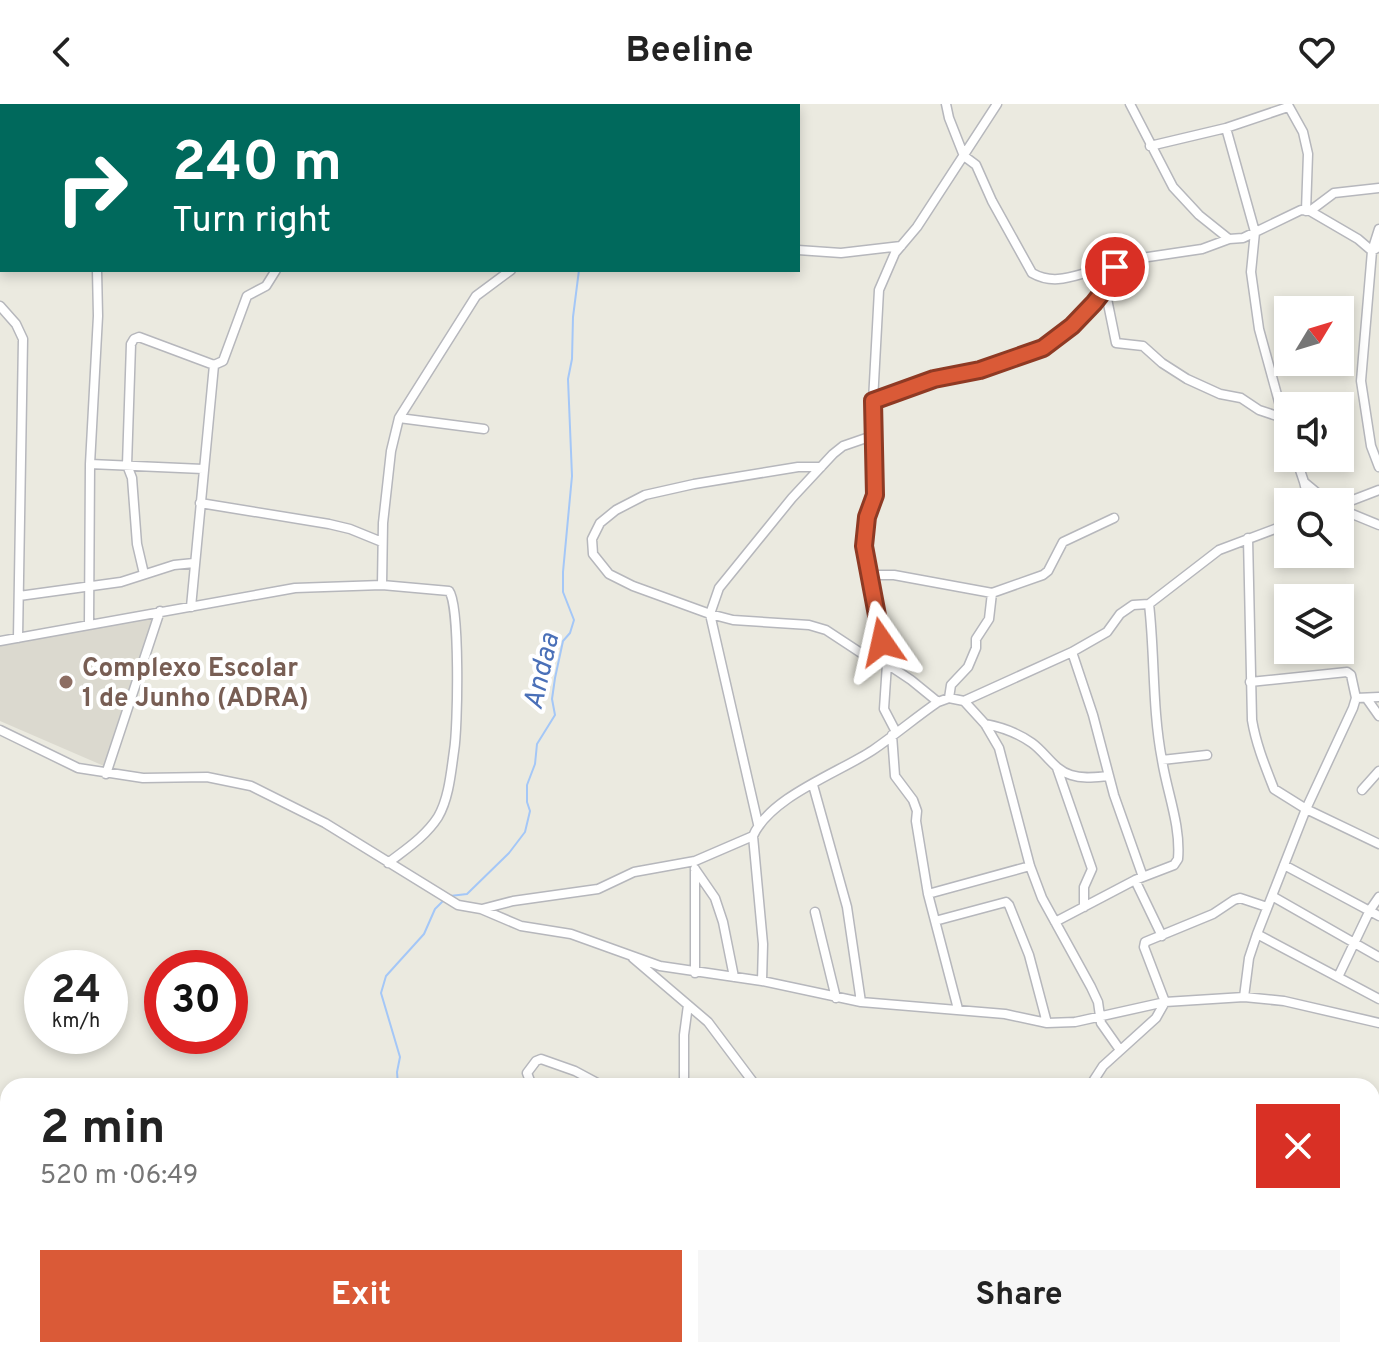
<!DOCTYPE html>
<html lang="en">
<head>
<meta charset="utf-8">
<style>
	body { margin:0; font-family:Overpass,sans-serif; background:#f6f6f6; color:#222; height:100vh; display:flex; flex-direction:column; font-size:30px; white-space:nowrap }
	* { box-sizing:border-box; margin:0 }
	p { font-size:26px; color:#767676 }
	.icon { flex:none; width:44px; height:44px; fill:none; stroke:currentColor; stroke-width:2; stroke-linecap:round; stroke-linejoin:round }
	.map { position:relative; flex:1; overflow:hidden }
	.drawer { position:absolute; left:0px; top:974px; width:1380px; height:280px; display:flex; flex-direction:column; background:#fff; border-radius:24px 24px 0 0; box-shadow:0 4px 12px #0003 }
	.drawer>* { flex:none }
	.hud { position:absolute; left:0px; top:0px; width:800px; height:168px; box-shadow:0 4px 12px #0003; background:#00695c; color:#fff; overflow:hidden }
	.needle { width:52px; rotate:52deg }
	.controls { position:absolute; left:1274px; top:192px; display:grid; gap:16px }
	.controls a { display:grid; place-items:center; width:80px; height:80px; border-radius:0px; background:#fff; box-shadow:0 4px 12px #0003; font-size:40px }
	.speed { position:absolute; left:24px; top:846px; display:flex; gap:16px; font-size:40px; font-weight:700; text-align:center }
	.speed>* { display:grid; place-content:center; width:104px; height:104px; border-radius:50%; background:#fff; box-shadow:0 4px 12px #0003; line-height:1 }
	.speed small { font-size:20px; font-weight:400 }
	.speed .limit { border:12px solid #d22; background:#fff; color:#111 }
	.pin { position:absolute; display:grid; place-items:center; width:68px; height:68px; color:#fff; margin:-34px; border:4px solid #fff; border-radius:50%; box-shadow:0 2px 8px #0007 }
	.me { position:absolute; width:88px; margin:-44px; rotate:349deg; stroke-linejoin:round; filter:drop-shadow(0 0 6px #0008) }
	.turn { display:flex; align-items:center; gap:28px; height:168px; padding:0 40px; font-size:36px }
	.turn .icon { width:104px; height:104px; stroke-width:2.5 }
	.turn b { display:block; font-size:56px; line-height:68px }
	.round { display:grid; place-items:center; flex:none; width:84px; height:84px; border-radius:0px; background:#f6f6f6 }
	.head { display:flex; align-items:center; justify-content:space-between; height:136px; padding:0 40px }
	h1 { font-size:48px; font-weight:700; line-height:60px }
	.action { display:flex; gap:16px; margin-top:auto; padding:16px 40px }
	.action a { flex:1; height:92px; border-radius:0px; background:#da5a37; color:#fff; font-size:32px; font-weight:700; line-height:92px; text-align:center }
	.action a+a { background:#f6f6f6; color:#222 }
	header { display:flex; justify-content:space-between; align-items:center; height:104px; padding:0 40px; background:#fff; font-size:36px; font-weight:700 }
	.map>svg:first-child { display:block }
</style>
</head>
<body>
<header><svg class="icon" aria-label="back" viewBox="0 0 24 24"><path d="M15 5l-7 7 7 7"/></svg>Beeline<svg class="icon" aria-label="heart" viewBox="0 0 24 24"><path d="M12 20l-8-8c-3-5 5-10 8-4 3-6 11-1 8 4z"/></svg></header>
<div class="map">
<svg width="1379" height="1254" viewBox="0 0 1379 1254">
	<rect width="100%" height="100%" fill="#ebeae0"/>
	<path fill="#dbd9cf" d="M156,513L104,662L0,617V539Z"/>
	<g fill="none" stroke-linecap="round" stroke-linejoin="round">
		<path stroke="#a4c7f7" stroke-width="2" d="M607,2V0
			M450,792L467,790L509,749L525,728L530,707L527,698V681L535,660L537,640L555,611L552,595L555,574L563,537L570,529L574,516L563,488V468L572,372L568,275L572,255L573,213L579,166
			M398,982L397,968L400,953L381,889L386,872L424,830L435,805L443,797
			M428,1246L431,1254"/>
		<defs>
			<path id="minor" d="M281,0L282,2
				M946,0L949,14L964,52L976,61L992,97L1032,169C1060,185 1083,165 1115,163
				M1130,0L1173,83L1199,111L1229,135
				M1288,1L1303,28L1308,50L1306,107
				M201,2L203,0
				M378,2L379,0
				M767,2L768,0
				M1226,24L1255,128L1251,168L1259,225L1288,331
				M1150,42L1226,24L1288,3
				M0,45L2,44
				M1310,107L1334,89L1379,84
				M1379,125L1372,147L1361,277L1371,342L1379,363
				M798,146L841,149L901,142
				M1105,185L1116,239L1143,242L1162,259L1187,275L1220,290L1241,294L1259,306L1283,314
				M0,202L16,220L23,235L18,534
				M873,297C894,289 915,280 937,274C987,260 1027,260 1069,225C1081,215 1093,202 1102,188C1109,177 1111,167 1121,157L1202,145L1229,135L1243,134L1301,106L1310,107L1358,135L1372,147L1379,143
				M399,314L484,325
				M1296,354L1304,378L1328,398
				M90,360L203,365
				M821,363H798L694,380L645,391L616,406L600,419L592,435L593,450L609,470L633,482L710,510L733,516L809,521L826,526L864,551L887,560L911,576L938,598
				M1304,378L1309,398
				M200,399L329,420L350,425L382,438
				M1340,401L1379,386
				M1340,405L1379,421
				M1248,434L1252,616C1256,640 1265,662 1274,685L1306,705L1379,740
				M144,470L137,440L132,374L127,361L131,240L134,235L139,233L214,261
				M871,471H894L992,489L1043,471L1048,467L1063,438L1114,414
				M382,481L383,419L391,347L399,314L476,192L511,166
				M19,492L121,478L174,461L194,459
				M191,503L214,261L223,257L247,192L266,182L276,166
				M89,521L90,360L98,212L97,166
				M0,537L295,484L382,481L449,487C460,501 458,624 454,647C451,668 449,694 438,713C425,733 406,745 388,759
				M1072,548L1093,611L1114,691L1143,773
				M949,594L951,581L968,563L976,544V535L989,515L992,489
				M1356,594L1379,593
				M1367,595L1379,612
				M964,597L985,620L999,644L1030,762L1042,794L1091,883L1098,898L1101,919L1120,946
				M985,620C1001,623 1018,629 1032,639C1046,649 1054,666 1071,671C1083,675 1096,673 1109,672
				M0,626L78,664L143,674L207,673L251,682L325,719L458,801L481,805L521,822L571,830L660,862L762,877L861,898L1005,910L1047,919L1075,918L1165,898L1244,893L1284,897L1379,919
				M896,628L884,605L887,560L864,442L867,413L875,391L873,297L879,186L895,149L917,123L997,0
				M892,631L895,672L913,696L917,707L916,717L928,790L958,905
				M1162,656L1207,651
				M1057,664L1092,765L1084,783V803
				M106,670L160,507
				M813,681L847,803L861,898
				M1362,686L1379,667
				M758,720L710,510L719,484L792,394L833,350L843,342L872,332
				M1284,761L1379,812
				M695,765L715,794L723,818L734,873
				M1135,776L1162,832
				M928,790L1030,762
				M1272,792L1379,853
				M482,805L513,797L598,785L634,768L695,757L753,732
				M815,808L836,894
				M935,817L1006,798L1009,801L1029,851L1047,919
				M1055,818L1135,776L1174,761L1178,755C1181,722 1167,688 1162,656C1152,604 1155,552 1149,500
				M1257,830L1379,895
				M633,854L708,918L756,982
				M695,869V765
				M1338,873L1370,806L1379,793
				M762,877L763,840L753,732C770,693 838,669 873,646C895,631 916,613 938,598L949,594L964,597L1072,548L1107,528L1120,510L1133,501L1149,500L1219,446L1288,420
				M1244,893L1249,854L1257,830L1306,705L1353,604L1356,594L1351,571L1347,568L1250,578
				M532,982L527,969L536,957L541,955L575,967L603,982
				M684,982V931L688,901
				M1090,982L1103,962L1156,914L1165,898L1144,843L1145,838L1213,810L1234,796L1240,794L1267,803
				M1372,1206L1379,1186
				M0,1208L8,1211
				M78,1246L83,1254
				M477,1246L482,1254
				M711,1246L712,1254
				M878,1246L880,1254
				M935,1246L943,1254
				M1133,1246L1141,1254
				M1261,1246L1266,1254
				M1311,1246L1326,1254
				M581,1252L590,1246
				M184,1254V1246
				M804,1254L820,1246
				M908,1254L925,1246
				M1038,1254L1041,1246
				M1161,1254L1168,1246
				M1351,1254L1355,1246"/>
		</defs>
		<use href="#minor" stroke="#b6b7bc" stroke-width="11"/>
		<use href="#minor" stroke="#fff" stroke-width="8"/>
	</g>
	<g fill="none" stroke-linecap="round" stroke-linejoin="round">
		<defs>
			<path id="route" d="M882,538L864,442L867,413L875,391L873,297L934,275L980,266L1043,244L1072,222L1094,199L1105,185L1115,163"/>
		</defs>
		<use href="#route" stroke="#8e3a24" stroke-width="20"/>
		<use href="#route" stroke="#da5a37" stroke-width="14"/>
	</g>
	<circle fill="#8d6e63" stroke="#fff" stroke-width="3" cx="66" cy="578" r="8"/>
	<g text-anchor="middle" stroke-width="8" stroke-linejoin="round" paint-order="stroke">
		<g font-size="26" font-weight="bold" fill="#785e54" stroke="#fff" text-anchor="start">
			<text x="82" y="572">Complexo Escolar<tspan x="82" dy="30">1 de Junho (ADRA)</tspan></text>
		</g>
		<g font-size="28" font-style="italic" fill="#4a70b8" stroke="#fff">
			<text transform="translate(540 567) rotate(-77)" y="10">Andaa</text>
		</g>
	</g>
</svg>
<div class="controls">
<a><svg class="needle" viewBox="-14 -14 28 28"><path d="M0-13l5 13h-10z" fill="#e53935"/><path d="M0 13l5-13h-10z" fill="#767676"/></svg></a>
<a><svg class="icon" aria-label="sound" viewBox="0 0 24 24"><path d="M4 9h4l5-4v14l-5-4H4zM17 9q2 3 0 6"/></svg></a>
<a><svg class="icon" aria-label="search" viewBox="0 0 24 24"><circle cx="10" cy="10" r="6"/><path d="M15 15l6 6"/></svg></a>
<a><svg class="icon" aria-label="layers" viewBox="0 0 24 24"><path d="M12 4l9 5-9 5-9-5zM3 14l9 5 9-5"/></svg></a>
</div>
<div class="speed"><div>24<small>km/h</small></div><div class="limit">30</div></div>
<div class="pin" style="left:1115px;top:163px;background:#d93025"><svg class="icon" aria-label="arrive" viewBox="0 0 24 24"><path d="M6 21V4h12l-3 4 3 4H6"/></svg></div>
<svg class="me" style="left:882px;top:538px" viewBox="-20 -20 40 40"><path d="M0-17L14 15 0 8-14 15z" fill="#da5a37" stroke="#fff" stroke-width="4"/></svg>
<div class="hud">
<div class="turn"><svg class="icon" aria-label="right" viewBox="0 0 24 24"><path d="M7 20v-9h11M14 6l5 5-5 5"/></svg><div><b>240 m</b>Turn right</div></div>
</div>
<section class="drawer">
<div class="head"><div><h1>2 min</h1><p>520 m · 06:49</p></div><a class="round" style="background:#d93025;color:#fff"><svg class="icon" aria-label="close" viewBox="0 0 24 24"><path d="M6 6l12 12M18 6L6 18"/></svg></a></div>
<div class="action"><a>Exit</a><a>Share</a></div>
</section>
</div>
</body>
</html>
